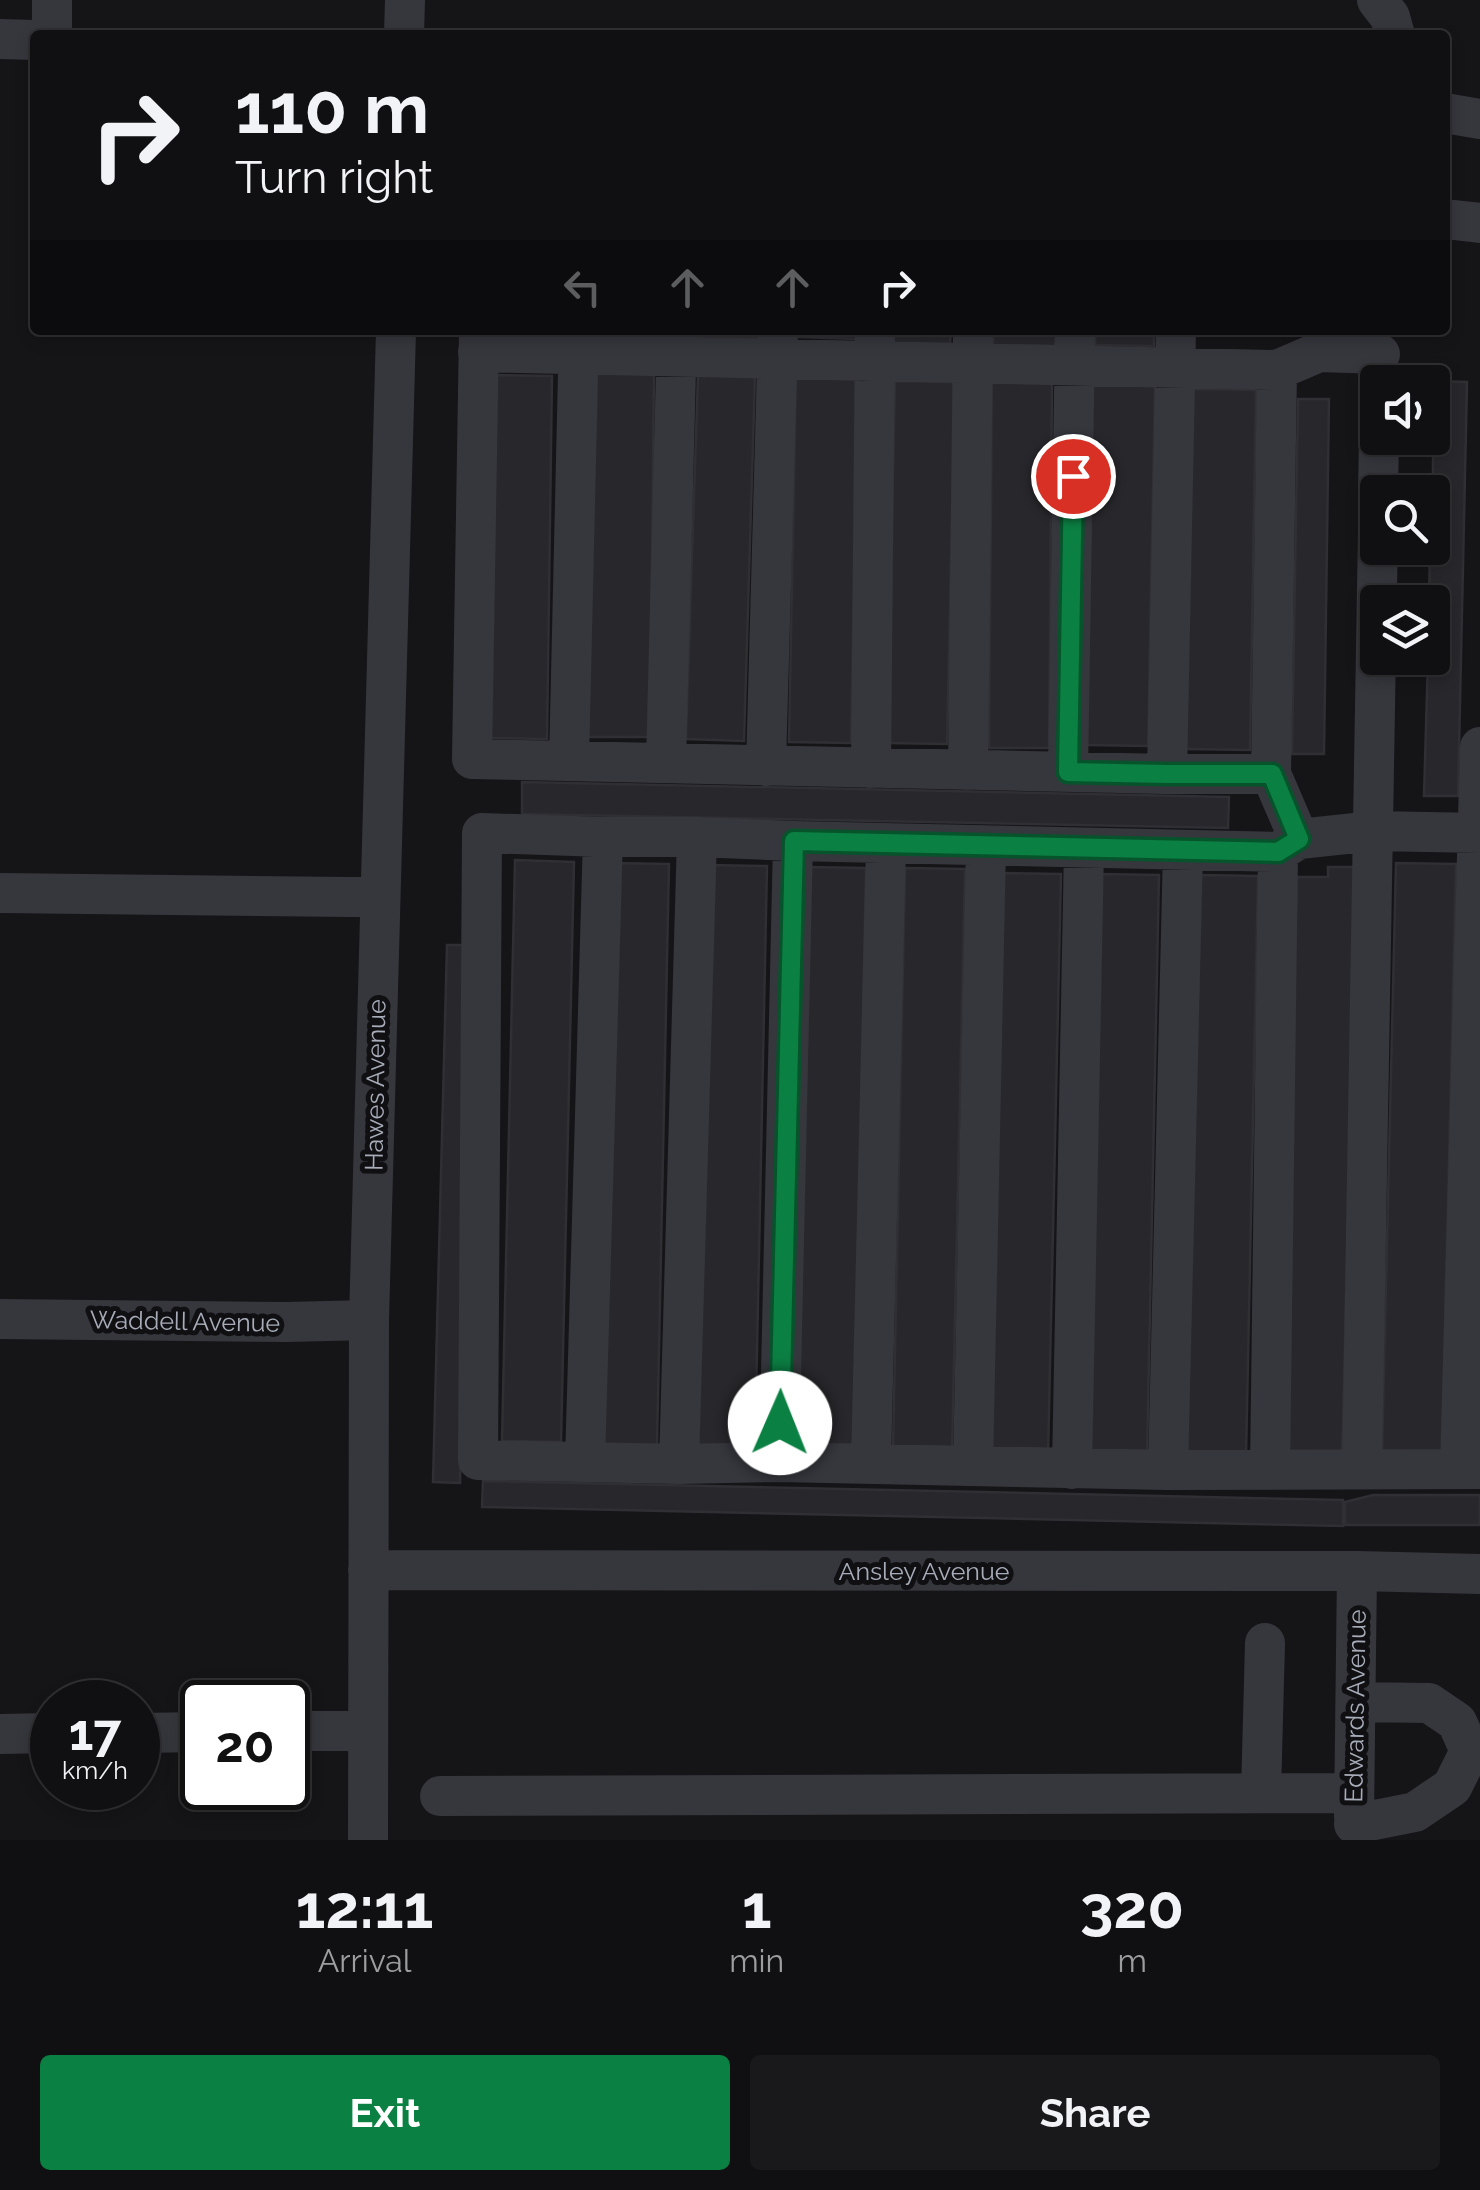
<!DOCTYPE html>
<html lang="en">
<head>
<meta charset="utf-8">
<style>
	body { margin:0; font-family:Raleway,sans-serif; background:#19191b; color:#f1f3f6; height:100vh; display:flex; flex-direction:column; font-size:38px; white-space:nowrap }
	* { box-sizing:border-box; margin:0 }
	p { font-size:32px; color:#9c9d9f }
	.icon { flex:none; width:55px; height:55px; fill:none; stroke:currentColor; stroke-width:2; stroke-linecap:round; stroke-linejoin:round }
	.map { position:relative; height:1840px; overflow:hidden }
	.details { display:flex; flex-direction:column; background:#101012; flex:1 }
	.details>* { flex:none }
	.banner { position:absolute; left:30px; top:30px; width:1420px; height:305px; border-radius:10px; box-shadow:0 5px 15px #0003,0 0 0 2px #303032; background:#101012; color:#f1f3f6; overflow:hidden }
	.controls { position:absolute; left:1360px; top:365px; display:grid; gap:20px }
	.controls a { display:grid; place-items:center; width:90px; height:90px; border-radius:10px; background:#101012; box-shadow:0 5px 15px #0003,0 0 0 2px #303032; font-size:50px }
	.speed { position:absolute; left:30px; top:1680px; display:flex; gap:20px; font-size:50px; font-weight:700; text-align:center }
	.speed>* { display:grid; place-content:center; width:130px; height:130px; border-radius:50%; background:#101012; box-shadow:0 5px 15px #0003,0 0 0 2px #303032; line-height:1 }
	.speed small { font-size:25px; font-weight:400 }
	.speed .limit { border:5px solid #111; border-radius:15px; background:#fff; color:#111 }
	.pin { position:absolute; display:grid; place-items:center; width:85px; height:85px; color:#fff; margin:-42px; border:5px solid #fff; border-radius:50%; box-shadow:0 2px 10px #0007 }
	.me { position:absolute; width:110px; margin:-55px; rotate:1deg; stroke-linejoin:round; filter:drop-shadow(0 0 8px #0008) }
	.turn { display:flex; align-items:center; gap:35px; height:210px; padding:0 40px; font-size:45px }
	.turn .icon { width:130px; height:130px; stroke-width:2.5 }
	.turn b { display:block; font-size:70px; line-height:85px }
	.lanes { display:flex; align-items:center; height:95px; padding:0 40px; background:#0003; justify-content:center; gap:50px; direction:ltr }
	.lanes .off { opacity:.35 }
	.eta { display:flex; justify-content:space-evenly; align-items:center; height:170px; text-align:center }
	.eta b { font-size:60px; font-weight:700; line-height:70px }
	.cta { display:flex; gap:20px; margin-top:auto; padding:20px 40px }
	.cta a { flex:1; height:115px; border-radius:10px; background:#0b8043; color:#fff; font-size:40px; font-weight:700; line-height:115px; text-align:center }
	.cta a+a { background:#19191b; color:#f1f3f6 }
	.map>svg:first-child { display:block }
</style>
</head>
<body>
<div class="map">
<svg width="1480" height="1840" viewBox="0 0 1480 1840">
	<rect width="100%" height="100%" fill="#151518"/>
	<path fill="#28282c" stroke="#2f2f34" stroke-width="2.5" d="M497,330H559V336L497,335Z
		M594,330H655V335L594,332Z
		M696,330H758L757,338L696,336Z
		M798,330H856V339L798,337Z
		M890,330H951L950,345L889,344Z
		M994,330H1056L1055,347L993,346Z
		M1095,330H1154V346L1095,345Z
		M591,373H654L650,737H588Z
		M494,375L552,376L547,739L489,738Z
		M698,375L755,376L744,741L686,739Z
		M796,377L858,378L851,743L789,742Z
		M895,381L955,382L947,744L887,743Z
		M1434,381L1467,382L1458,796H1424L1428,658H1432V602H1429L1430,548H1432Z
		M992,382L1052,383L1049,748H989Z
		M1093,382L1155,383L1148,746L1086,745Z
		M1192,389L1256,390L1250,750L1186,749Z
		M1298,399H1329L1324,754H1292Z
		M522,782L1229,797L1228,828L522,814Z
		M515,860L574,862L561,1442L502,1441Z
		M610,863L669,864L657,1445L598,1444Z
		M1396,863L1456,864L1442,1453L1382,1452Z
		M708,865L767,866L755,1447L696,1446Z
		M807,867L866,868L854,1449L795,1448Z
		M1328,867H1357L1342,1460L1283,1459L1297,877H1328Z
		M905,868L965,869L952,1450L893,1448Z
		M1002,873L1061,874L1048,1455L989,1454Z
		M1100,874L1159,875L1147,1456L1088,1455Z
		M1200,875L1258,876L1246,1457L1187,1456Z
		M447,945H474L460,1483L433,1482Z
		M483,1481L1343,1500V1526L482,1507Z
		M1373,1495H1480V1525H1345V1502Z"/>
	<g fill="none" stroke-linecap="round" stroke-linejoin="round">
		<path stroke="#36373d" stroke-width="40" d="M52,0V35
			M1377,0L1390,17L1395,35
			M404,35L405,0
			M0,39L35,40
			M1445,113L1480,119
			M1445,219L1480,223
			M479,330L472,759L1167,774H1271
			M478,352L1277,370L1319,352L1380,354
			M1277,370L1271,774L1299,839
			M1378,492L1379,438
			M569,761L579,330
			M666,763L677,330
			M766,766L778,330
			M871,768L875,330
			M968,770L973,330
			M1068,772L1075,330
			M1167,774L1176,330
			M603,837L482,833L478,1460L679,1464L779,1462L1168,1470L1480,1469
			M0,893L349,897L380,895
			M0,1319L286,1322L369,1320
			M585,1462L603,837H697L793,841L1278,852L1299,839L1374,831L1480,833
			M779,1462L793,841
			M679,1464L697,837
			M871,1464L886,844
			M973,1466L986,846
			M1072,1469L1084,848
			M1362,1469L1378,531
			M1460,1469L1480,747
			M1168,1470L1183,850
			M1270,1470L1278,852
			M368,1570L1357,1571L1480,1574
			M288,1731H368
			M138,1733L202,1732
			M0,1734L52,1733
			M1261,1793L1265,1643
			M440,1796L1354,1793
			M1354,1817L1357,1571
			M1354,1824L1415,1812L1452,1787L1470,1751L1457,1722L1429,1703L1356,1702
			M368,1840L369,1320L396,330"/>
	</g>
	<g fill="none" stroke-linecap="round" stroke-linejoin="round">
		<defs>
			<path id="route" d="M780,1423L794,841L1278,852L1299,839L1272,774H1167L1068,772L1073,476"/>
		</defs>
		<use href="#route" stroke="#07532c" stroke-width="25"/>
		<use href="#route" stroke="#0b8043" stroke-width="18"/>
	</g>
	<g text-anchor="middle" stroke-width="10" stroke-linejoin="round" paint-order="stroke">
		<g font-size="25" fill="#a7acb8" stroke="#101013">
			<text transform="translate(375 1085) rotate(-89)" y="9">Hawes Avenue</text>
			<text transform="translate(185 1321) rotate(1)" y="9">Waddell Avenue</text>
			<text x="924" y="1580">Ansley Avenue</text>
			<text transform="translate(1355 1706) rotate(-89)" y="9">Edwards Avenue</text>
		</g>
	</g>
</svg>
<div class="controls">
<a><svg class="icon" aria-label="sound" viewBox="0 0 24 24"><path d="M4 9h4l5-4v14l-5-4H4zM17 9q2 3 0 6"/></svg></a>
<a><svg class="icon" aria-label="search" viewBox="0 0 24 24"><circle cx="10" cy="10" r="6"/><path d="M15 15l6 6"/></svg></a>
<a><svg class="icon" aria-label="layers" viewBox="0 0 24 24"><path d="M12 4l9 5-9 5-9-5zM3 14l9 5 9-5"/></svg></a>
</div>
<div class="speed"><div>17<small>km/h</small></div><div class="limit">20</div></div>
<div class="pin" style="left:1073px;top:476px;background:#d93025"><svg class="icon" aria-label="arrive" viewBox="0 0 24 24"><path d="M6 21V4h12l-3 4 3 4H6"/></svg></div>
<svg class="me" style="left:780px;top:1423px" viewBox="-20 -20 40 40"><circle r="19" fill="#fff"/><path d="M0-13L10 11 0 6-10 11z" fill="#0b8043"/></svg>
<div class="banner">
<div class="turn"><svg class="icon" aria-label="right" viewBox="0 0 24 24"><path d="M7 20v-9h11M14 6l5 5-5 5"/></svg><div><b>110 m</b>Turn right</div></div>
<div class="lanes"><svg class="icon off" aria-label="left" viewBox="0 0 24 24"><path d="M17 20v-9H6M10 6l-5 5 5 5"/></svg><svg class="icon off" aria-label="ahead" viewBox="0 0 24 24"><path d="M12 20V5M6 11l6-6 6 6"/></svg><svg class="icon off" aria-label="ahead" viewBox="0 0 24 24"><path d="M12 20V5M6 11l6-6 6 6"/></svg><svg class="icon" aria-label="right" viewBox="0 0 24 24"><path d="M7 20v-9h11M14 6l5 5-5 5"/></svg></div>
</div>
</div>
<section class="details">
<div class="eta">
<div><b>12:11</b><p>Arrival</p></div>
<div><b>1</b><p>min</p></div>
<div><b>320</b><p>m</p></div>
</div>
<div class="cta"><a>Exit</a><a>Share</a></div>
</section>
</body>
</html>
